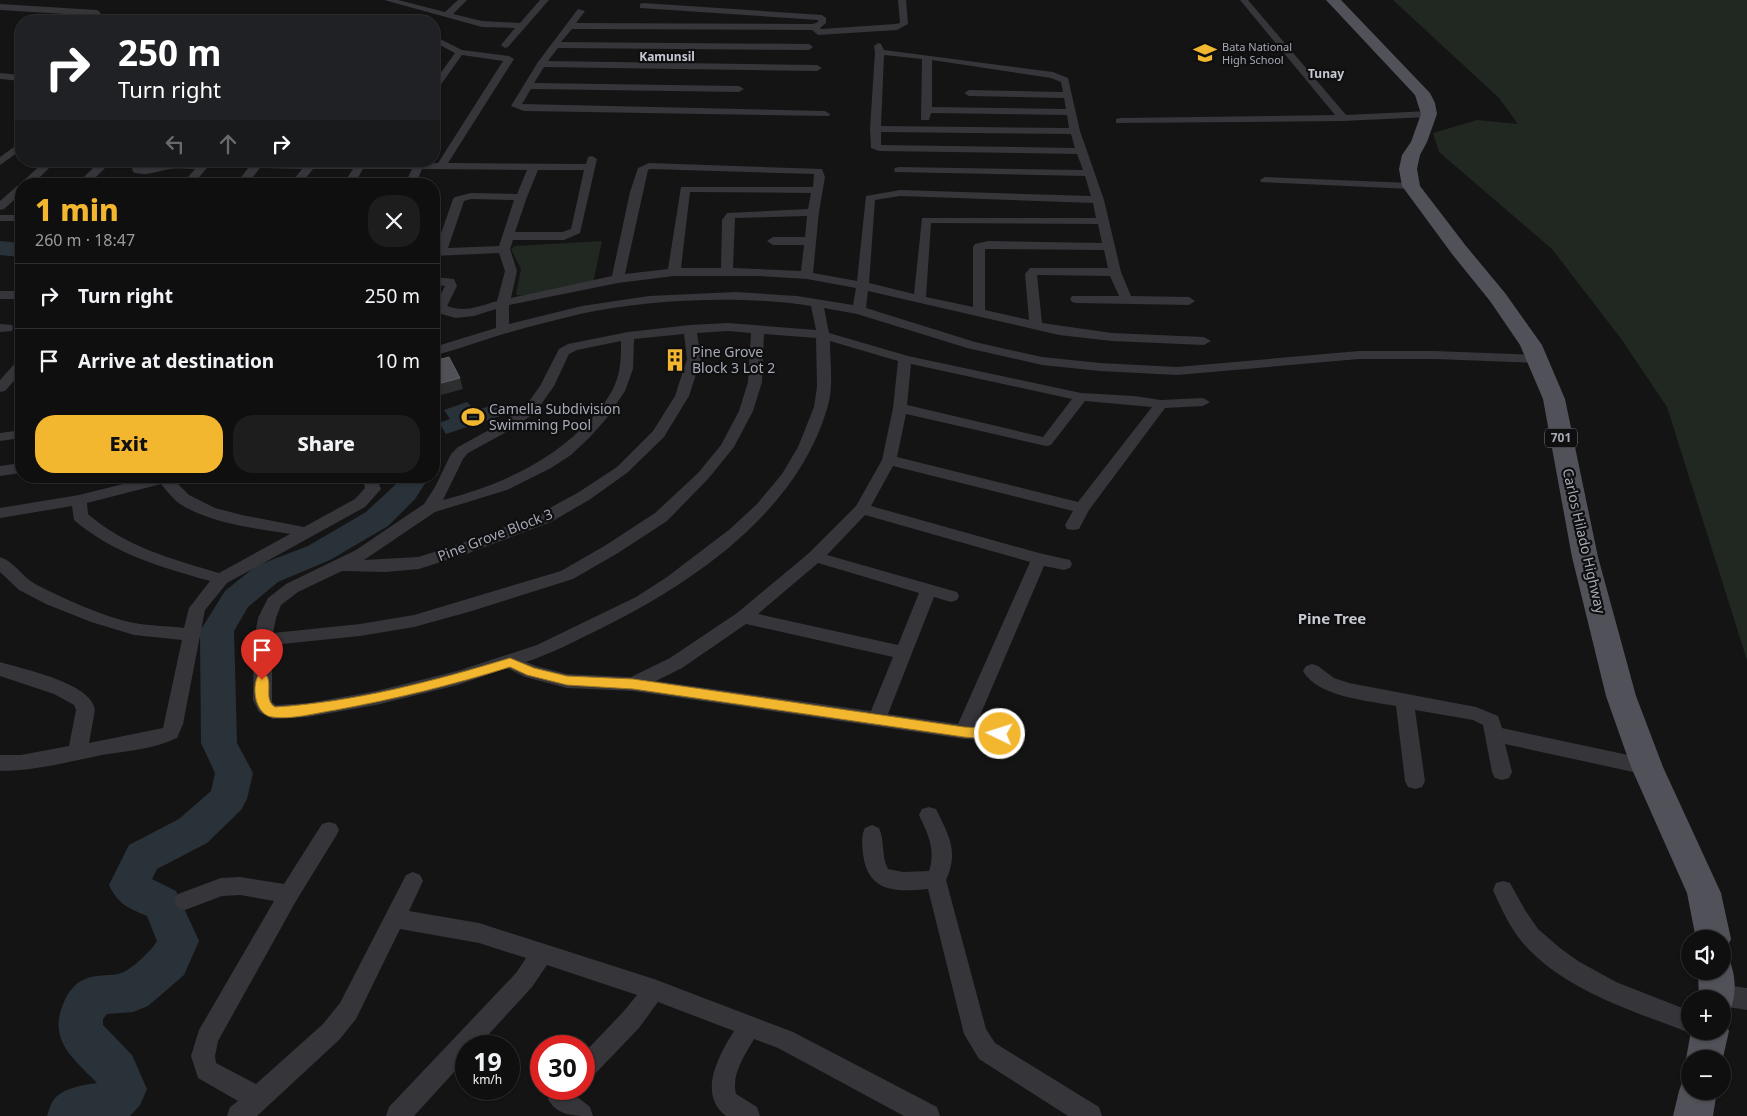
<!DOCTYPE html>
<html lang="en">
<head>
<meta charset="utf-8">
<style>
	body { margin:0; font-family:"Noto Sans",sans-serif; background:#1d1d1e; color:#f1f3f6; height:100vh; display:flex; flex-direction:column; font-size:19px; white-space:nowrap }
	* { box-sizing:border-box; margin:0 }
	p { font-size:16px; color:#9b9c9f }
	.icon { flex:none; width:28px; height:28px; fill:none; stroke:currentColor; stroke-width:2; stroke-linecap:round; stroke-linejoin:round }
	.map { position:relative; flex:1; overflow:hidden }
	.panel { position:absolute; left:15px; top:178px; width:425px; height:305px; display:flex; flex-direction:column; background:#0f0f10; border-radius:20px; box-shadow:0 1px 4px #0004,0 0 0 1px #2f2f30 }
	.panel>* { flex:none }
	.top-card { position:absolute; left:15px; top:15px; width:425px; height:152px; border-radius:20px; box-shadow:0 1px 4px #0004,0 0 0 1px #2f2f30; background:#202124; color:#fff; overflow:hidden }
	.buttons { position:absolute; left:1681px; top:930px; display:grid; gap:10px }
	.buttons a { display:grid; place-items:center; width:50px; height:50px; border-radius:50%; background:#0f0f10; box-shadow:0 1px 4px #0004,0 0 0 1px #2f2f30; font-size:25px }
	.speed { position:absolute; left:455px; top:1035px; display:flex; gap:10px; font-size:25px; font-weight:700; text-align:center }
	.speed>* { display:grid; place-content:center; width:65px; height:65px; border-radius:50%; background:#0f0f10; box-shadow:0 1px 4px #0004,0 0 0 1px #2f2f30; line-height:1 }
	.speed small { font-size:12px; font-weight:400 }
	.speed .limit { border:8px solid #d22; background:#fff; color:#111 }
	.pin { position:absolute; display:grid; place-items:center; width:42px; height:42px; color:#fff; margin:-51px -21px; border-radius:50% 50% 50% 0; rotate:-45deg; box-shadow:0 0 5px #0007 }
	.pin .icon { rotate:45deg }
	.me { position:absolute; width:55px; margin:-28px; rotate:274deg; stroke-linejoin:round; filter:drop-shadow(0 0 4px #0008) }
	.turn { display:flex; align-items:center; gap:18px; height:105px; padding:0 20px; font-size:22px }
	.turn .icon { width:65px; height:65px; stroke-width:2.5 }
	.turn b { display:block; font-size:35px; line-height:42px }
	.lanes { display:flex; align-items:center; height:48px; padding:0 20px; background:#0003; justify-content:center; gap:25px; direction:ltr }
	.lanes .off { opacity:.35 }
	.round { display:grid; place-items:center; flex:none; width:52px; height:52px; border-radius:20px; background:#1d1d1e }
	.summary { display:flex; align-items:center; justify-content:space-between; height:85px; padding:0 20px }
	h1 { font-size:30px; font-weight:800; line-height:38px; color:#f2b62f }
	.action { display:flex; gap:10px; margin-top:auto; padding:10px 20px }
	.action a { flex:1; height:58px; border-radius:20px; background:#f2b62f; color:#111; font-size:20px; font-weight:800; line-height:58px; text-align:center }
	.action a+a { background:#1d1d1e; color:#f1f3f6 }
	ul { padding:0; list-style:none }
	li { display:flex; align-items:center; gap:15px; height:65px; padding:0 20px; border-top:1px solid #2f2f30 }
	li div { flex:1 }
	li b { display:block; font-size:19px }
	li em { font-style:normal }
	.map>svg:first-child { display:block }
</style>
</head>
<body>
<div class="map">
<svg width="1747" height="1116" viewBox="0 0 1747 1116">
	<rect width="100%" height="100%" fill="#141415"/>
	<path fill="#202821" d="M1393,0H1747V660L1667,407L1622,340L1552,249L1439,152L1433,133L1477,120L1518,124L1499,98Z
		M602,241L593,283L525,296L516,295L521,269L511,249L515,246Z"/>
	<path fill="#2a3239" d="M467,402L471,406L462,410L465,414L496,404L503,415L446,434L439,423L450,419L444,410Z"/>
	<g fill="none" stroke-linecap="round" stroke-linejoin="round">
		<path fill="#2a3239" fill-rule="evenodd" d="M0,241L21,243V257L0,255Z
			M401,476H430L415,499L388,526L330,560L278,582L248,607L234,631L237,743L253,773L247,799L241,810L207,843L157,869L152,879L176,891L199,941L184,975L148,1006L133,1012L107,1014L103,1019V1025L132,1055L147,1089L140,1105L130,1116H47C49,1111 50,1105 53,1101C61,1088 83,1085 97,1083C73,1058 47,1040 64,1002C67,994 75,983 83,980C97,973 114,977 124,972C133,968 153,949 157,941L147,916C128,908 118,904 109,885L129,845L179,819L211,791L215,773L201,743L200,631L225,591L256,566L308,546L366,512L395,485Z"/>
		<path fill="#35353a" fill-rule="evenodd" d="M384,0H398L445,12L458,0H467L453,14L482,21L520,23L540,0H549L508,47L505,48L501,45L515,28L482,27Z
			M898,0H906L908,24L897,30L818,35L812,30L572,29L561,42L809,44L813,47L809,50L558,48L548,61L817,65L822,68L817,71L544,67L534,83L739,86L744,89L739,92L531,89L522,104L825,111L830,114L829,116L524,111L511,106L538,62L578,9L585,11L576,23L813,24L818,22V20L640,8V4L643,3L822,15L826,18V23L820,28L821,29L895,24L900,23Z
			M1240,0H1248L1346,115L1429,111L1434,114L1429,117L1343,121L1116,123V119L1120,118L1335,115Z
			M0,4L97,10L101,13L97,16L0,10Z
			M434,36L462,50L509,56L514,59L448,163L586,164L588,157L592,156L597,159L580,233L564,240H513L510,249L517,271L511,298L612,276L630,192L638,168L649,163L822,169L825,177L819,212L813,273L857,281L866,196L900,190L1091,196L1085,176L895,172L894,170L895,168L899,167L1083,170L1077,154L879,151L871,148L870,129L875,52L874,46L878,43L881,44L884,50L1053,72L1068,78L1080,131L1104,200L1121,272L1131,296L1189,297L1195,301L1189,305L1076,303L1072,302L1070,299L1072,296H1119L1110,276L1037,275L1042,323L1112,333L1204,337L1211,341L1204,345L1112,341L1059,335L868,291L866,308L975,342L1042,357L1100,363L1177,367L1359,351H1435L1537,355L1544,359L1537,363L1435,359H1359L1177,375L1100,371L1042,365L967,348L857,314L824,308L829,333L908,356L1081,393L1134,396L1161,400L1203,398L1210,402L1203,406L1165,408L1089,510L1079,529L1073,530L1067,529L1065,525L1073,511L893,466L871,506L1039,553L1070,560L1072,564L1070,568L1064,570L1044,566L976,725L1007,729L1009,734L1007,739L1000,741L964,739L633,691L567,688L525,677L507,668L458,685L376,705L308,717L273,719L259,712L253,700L254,640L258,618L268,598L286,584L356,550L424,504L435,487L451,454L458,447L500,424L525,407L540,386L559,349L568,344L628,332L690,325L728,323L816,330L811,306C743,295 648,299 580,314C556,320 531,326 507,333C482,340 458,350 434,355V347L496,328V309L474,316L456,318L434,312V304H436L445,286L434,285V277L454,279L457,286L447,306C465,313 480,306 497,301L505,271L499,253L434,256V248H436L453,199L455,197L471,193L517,194L527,170L422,169L416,184H405L412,169H363L354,184H343L353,169H313L301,184H290L302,169L260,168L247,184H236L248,168H207L193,184H182L195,169C187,169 178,168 170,169C156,171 148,177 133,172L132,168L106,167L89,184H77L100,161H151L143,168H153L166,163L204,162L438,163L503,61L462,55L437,90L434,91V82L455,53L434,42ZM884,55L922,59L921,120H929L931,113L1067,115L1069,128L881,126ZM932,60L1051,78L1061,82L1063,92L969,90L964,93L969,96L1064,98L1066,109L932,107ZM881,132L1071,134L1075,148L881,145ZM650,169L814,174L813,187H681L668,269L625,274L648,170ZM538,170H584L571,229L562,232H515L527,197ZM690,192L811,193L808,209L727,213L722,220L721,268H681ZM900,196L1093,203L1096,218H922L914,294L869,283L875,200ZM471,199L514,200L499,246L448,248L464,201ZM807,216L805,237H773L767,241L773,245H804L801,271L733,268L735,218ZM931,223L1098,224L1102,243L988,241L975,244L973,247V307L926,297ZM985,249L1104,250L1108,268H1030L1025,274L1029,320L985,310ZM674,276H760L807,279L856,288L853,305L797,296L736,292L649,296L582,306L509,324V305L618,283ZM728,331L751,333L748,382L739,411L721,445L698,473L655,513L606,545L561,571L414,615L360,624L273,633L276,618L281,605L298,592L342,571L386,572L419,569L469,553L551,522L589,500L627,473L664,437L689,396L701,359L697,333ZM684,334L687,359L675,396L653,431L617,467L579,492L539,514L457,545L418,557L364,560L435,512L507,490L551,468L571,455L589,438L606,419L625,391L633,369L634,339ZM764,334L816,338L817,387L814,407L798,447L782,474L757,504L730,529L667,577L636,597L537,645L457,671L376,691L308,703L276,705L272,702V645L360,636L414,627L472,611L573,579L618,553L667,521L708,479L734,447L753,411L762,382ZM621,341C621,354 621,367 617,379C612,394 602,407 592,418C552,462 500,485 443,500L463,459L468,453L510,430L535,413L554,386L569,354L577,350ZM830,341L898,361L893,408L882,460L856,506L809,553L737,613L670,658L631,677L567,674L536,666L526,662C553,653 577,640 602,628C694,582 796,513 827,409C834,388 830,363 830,341ZM911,364L1072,399L1043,437L907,405ZM1085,401L1152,407L1078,502L897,457L906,414L1046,446L1051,445ZM865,515L1030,562L958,724L888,714L934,597L951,602L957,600L959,596L957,592L827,555ZM818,563L919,593L898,645L758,614ZM746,624L893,657L871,711L656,681L682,668Z
			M0,73L21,75V81L0,79Z
			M21,142V150L0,165V157Z
			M45,161H56L33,184H21V194L4,209L0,210V201L17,186L21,185V184L22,182Z
			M1265,177L1411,183L1416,186L1411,189L1261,182L1260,180Z
			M0,215H21V221H0Z
			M0,291H21V299H0Z
			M0,324L12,325L13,328L12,331L0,332Z
			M21,361V373L5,391L0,392V380L16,362Z
			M21,430V438L0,441V433Z
			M21,463V473L0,476V466Z
			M155,476H182L180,479L175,481L189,495L215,508L242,515L304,527L355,499L365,488L363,481L357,476H376L381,489L365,507L227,583L205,610L183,724L177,738C154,749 127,751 102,755C68,762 34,771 0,771V755H21L69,746L76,710L74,705L54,694L0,676V662C23,669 92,683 95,710L89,743L163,728L182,640L134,635L91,622L46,604L19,590L0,572V557C15,562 23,578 37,585C67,600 101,616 134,623C151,626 168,626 184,628L189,608L210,581C160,567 114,554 74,520L72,506L0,518V508L79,495ZM161,484C167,491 173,499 180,504C212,524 254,528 290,534L219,573C172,559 126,547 88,514L87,503Z
			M1312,664L1318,666L1334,678L1349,683L1476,707L1498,716L1502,728L1647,759L1654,762L1657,767L1654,772L1647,775L1505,744L1512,772L1509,778L1502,780L1495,778L1492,772L1483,725L1473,720L1415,710L1425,781L1422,787L1415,789L1408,787L1405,781L1396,706C1370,701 1317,697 1303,671L1306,666Z
			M929,807L936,809C949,836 959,851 946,880L986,1029L995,1043L1099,1107L1102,1116H1068L979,1059L964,1034L928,889C896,892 868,893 863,854C862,845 861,836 865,828L872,825L879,828C885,841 881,856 888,869L903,872L929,871C936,850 928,834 919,815L922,809Z
			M329,822L336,824L339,830L336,836L296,901L218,1041L215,1056L216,1063L256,1084L323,1024L340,1003L406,875L413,872L420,875L423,881L409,911L479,923L654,979L793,1032L937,1107L940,1116H904L778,1048L754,1039C745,1055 731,1074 736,1094L757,1107L760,1116H726C697,1094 719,1055 734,1031L658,1002L639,1028L592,1077L584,1081V1053L623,1012L637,995L547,965L532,987L478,1046H466V1059L414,1116H386L389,1107L516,973L526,958L479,943L400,929L356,1019L339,1040L257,1116H227L230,1107L238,1101L198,1078L191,1056L199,1030L274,901L240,895L222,896L185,910L178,908L174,901L178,894L221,878L240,877L284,884L322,824Z
			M1503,881L1510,883L1525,910L1538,929L1560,948L1578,961L1616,982L1690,1011V1031H1694L1690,1033C1631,1010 1558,989 1518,937C1508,923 1500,906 1493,890L1496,883Z
			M1717,984L1747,988V1010L1722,1006V999H1707L1706,995L1709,988Z
			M553,1089H579L576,1096L590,1107L593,1116C574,1116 557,1116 548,1099Z"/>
		<path fill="#515259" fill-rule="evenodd" d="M1326,0H1341L1430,93L1435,103L1437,114L1427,142L1420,155L1417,169L1420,186L1466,246L1505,293L1542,345L1565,399L1598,557L1636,696L1663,767L1721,893L1731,939L1726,950L1722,952V939H1696L1687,893L1631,767L1606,696L1572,557L1543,399L1520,345L1490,301L1452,254L1402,186L1399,169L1402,155L1411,142L1421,114L1415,95Z
			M1722,957L1729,959C1736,976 1737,994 1730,1011L1722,1014V999H1699L1698,971H1722Z
			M1723,1018L1729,1031L1722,1062V1059H1690V1068L1686,1059L1691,1031H1722Z
			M1690,1075V1091H1717L1713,1116H1673L1679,1091L1684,1077Z"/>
	</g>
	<path fill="#2d2e30" d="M460,378L463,389L434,397V385Z"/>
	<path fill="#505156" stroke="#5d5f65" d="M449,357L460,378L434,385V361Z"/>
	<path fill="#f2b62f" stroke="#9d761f" d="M510,658L534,668L567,676L633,679L964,727L1000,729L1004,731L1006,734L1004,738L1000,740L964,737L633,689L567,685L527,675L510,667C453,685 395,699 336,710C316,713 292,720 272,717C256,715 251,689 258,676H267C272,686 264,700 275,707C355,702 434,681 510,658Z"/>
	<defs>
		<symbol id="school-bare" viewBox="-9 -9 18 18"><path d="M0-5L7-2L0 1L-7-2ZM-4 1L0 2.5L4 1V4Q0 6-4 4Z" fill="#f2b62f" stroke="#0f0f10" stroke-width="2.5" paint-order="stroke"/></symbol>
		<symbol id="building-bare" viewBox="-9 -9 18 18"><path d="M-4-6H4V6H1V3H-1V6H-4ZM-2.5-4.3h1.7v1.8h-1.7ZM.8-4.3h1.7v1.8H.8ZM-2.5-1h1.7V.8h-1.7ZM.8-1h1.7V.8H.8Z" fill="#f2b62f" stroke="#0f0f10" stroke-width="2.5" paint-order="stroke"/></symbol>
		<symbol id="stadium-bare" viewBox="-9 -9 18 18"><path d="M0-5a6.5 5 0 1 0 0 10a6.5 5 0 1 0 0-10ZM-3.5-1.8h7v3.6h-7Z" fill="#f2b62f" stroke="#0f0f10" stroke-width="2.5" paint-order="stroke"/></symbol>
	</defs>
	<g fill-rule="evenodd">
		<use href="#school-bare" x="1189" y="37" width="32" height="32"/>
		<use href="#building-bare" x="659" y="344" width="32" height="32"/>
		<use href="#stadium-bare" x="457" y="401" width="32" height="32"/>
	</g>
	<g text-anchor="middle" stroke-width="4.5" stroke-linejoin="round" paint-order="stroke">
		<g font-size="11" fill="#a5aab6" stroke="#0f0f10" text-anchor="start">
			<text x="1222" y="51">Bata National<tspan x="1222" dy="13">High School</tspan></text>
		</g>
		<g font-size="12" font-weight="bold" fill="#c6c9d2" stroke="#0f0f10">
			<text x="667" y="61">Kamunsil</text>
			<text x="1326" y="78">Tunay</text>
		</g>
		<rect fill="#0f0f10" stroke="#787c84" stroke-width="1" x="1545" y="428.5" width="32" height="19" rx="4"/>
		<g font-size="12" font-weight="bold" fill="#a5aab6">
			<text x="1561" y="442">701</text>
		</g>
		<g font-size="14" fill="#a5aab6" stroke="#0f0f10" text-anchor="start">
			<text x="692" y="357">Pine Grove<tspan x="692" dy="16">Block 3 Lot 2</tspan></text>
			<text x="489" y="414">Camella Subdivision<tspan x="489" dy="16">Swimming Pool</tspan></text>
		</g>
		<g font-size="14" fill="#a5aab6" stroke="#0f0f10">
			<text transform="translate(495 535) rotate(-21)" y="5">Pine Grove Block 3</text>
			<text transform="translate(1584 541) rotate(77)" y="5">Carlos Hilado Highway</text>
		</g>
		<g font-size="15" font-weight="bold" fill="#c6c9d2" stroke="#0f0f10">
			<text x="1332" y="624">Pine Tree</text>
		</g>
	</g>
</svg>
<div class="buttons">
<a><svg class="icon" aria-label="sound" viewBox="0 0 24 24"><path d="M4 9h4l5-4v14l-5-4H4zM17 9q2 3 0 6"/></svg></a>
<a>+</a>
<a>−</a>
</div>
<div class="speed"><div>19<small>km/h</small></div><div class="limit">30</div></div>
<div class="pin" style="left:262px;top:680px;background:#d93025"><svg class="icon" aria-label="arrive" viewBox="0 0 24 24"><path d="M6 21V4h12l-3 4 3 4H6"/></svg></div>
<svg class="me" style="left:1000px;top:734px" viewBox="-20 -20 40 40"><circle r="17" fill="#f2b62f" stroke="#fff" stroke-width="3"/><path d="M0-11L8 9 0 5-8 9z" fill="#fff"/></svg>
<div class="top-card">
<div class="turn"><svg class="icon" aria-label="right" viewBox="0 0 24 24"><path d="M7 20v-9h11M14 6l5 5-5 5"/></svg><div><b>250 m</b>Turn right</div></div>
<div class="lanes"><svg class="icon off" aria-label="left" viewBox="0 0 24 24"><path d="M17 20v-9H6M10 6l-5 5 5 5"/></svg><svg class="icon off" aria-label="ahead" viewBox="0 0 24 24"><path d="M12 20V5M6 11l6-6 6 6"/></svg><svg class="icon" aria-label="right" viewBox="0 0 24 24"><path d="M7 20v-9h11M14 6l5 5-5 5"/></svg></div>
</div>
<section class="panel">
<div class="summary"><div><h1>1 min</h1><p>260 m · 18:47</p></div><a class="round"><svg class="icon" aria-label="close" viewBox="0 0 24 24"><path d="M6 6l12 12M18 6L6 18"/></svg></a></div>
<ul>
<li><svg class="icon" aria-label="right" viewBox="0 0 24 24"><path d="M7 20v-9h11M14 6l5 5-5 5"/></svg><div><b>Turn right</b></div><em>250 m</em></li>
<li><svg class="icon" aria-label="arrive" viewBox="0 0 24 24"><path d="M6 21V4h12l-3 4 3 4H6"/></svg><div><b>Arrive at destination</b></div><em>10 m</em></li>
</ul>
<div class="action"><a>Exit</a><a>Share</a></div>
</section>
</div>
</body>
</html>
